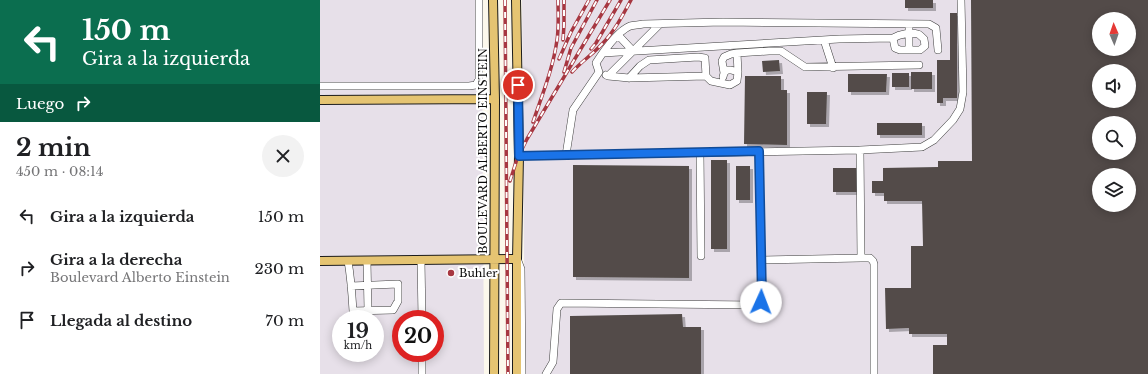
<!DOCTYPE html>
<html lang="es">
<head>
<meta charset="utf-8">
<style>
	body { margin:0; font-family:"Libre Baskerville",serif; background:#f2f2f2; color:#202124; height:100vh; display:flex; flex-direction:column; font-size:15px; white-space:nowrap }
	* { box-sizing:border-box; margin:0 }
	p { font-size:13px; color:#757577 }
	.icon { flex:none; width:22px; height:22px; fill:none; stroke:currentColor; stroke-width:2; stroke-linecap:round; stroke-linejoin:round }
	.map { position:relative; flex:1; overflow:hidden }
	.details { display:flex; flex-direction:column; background:#fff; width:320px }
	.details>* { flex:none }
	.top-card { background:#0b6e4f; color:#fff; overflow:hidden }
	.needle { width:26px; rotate:358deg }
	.fabs { position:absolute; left:772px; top:12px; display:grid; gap:8px }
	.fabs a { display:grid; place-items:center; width:44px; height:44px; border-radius:50%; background:#fff; box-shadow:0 2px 10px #0003; font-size:20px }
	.speed { position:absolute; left:12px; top:310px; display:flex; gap:8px; font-size:20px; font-weight:700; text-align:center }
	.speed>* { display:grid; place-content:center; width:52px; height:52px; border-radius:50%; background:#fff; box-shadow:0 2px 10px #0003; line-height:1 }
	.speed small { font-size:10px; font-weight:400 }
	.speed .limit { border:6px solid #d22; background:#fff; color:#111 }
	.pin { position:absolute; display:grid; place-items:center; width:34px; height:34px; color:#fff; margin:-17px; border:2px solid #fff; border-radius:50%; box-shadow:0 1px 4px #0007 }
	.me { position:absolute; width:44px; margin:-22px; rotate:2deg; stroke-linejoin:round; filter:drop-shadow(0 0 3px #0008) }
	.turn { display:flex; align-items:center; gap:14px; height:84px; padding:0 16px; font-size:18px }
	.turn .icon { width:52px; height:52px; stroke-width:2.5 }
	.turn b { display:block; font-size:28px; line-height:34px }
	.then { display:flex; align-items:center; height:38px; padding:0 16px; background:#0003; gap:8px; font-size:15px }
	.round { display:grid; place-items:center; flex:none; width:42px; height:42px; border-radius:21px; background:#f2f2f2 }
	.head { display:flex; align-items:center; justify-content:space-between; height:68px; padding:0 16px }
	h1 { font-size:24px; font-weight:700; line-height:30px }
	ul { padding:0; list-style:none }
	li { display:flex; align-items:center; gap:12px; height:52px; padding:0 16px }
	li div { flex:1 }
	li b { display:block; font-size:15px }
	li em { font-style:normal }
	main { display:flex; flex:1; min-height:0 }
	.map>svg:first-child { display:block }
</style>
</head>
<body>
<main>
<section class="details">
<div class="top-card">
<div class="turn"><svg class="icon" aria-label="left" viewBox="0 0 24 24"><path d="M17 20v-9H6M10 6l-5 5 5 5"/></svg><div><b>150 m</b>Gira a la izquierda</div></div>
<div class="then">Luego<svg class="icon" aria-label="right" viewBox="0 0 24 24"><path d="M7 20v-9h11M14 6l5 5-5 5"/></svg></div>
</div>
<div class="head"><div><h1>2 min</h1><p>450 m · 08:14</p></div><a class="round"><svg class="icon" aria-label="close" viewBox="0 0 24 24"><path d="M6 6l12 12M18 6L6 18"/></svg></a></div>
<ul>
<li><svg class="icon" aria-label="left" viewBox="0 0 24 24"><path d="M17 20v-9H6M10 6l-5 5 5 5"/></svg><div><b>Gira a la izquierda</b></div><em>150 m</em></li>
<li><svg class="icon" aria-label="right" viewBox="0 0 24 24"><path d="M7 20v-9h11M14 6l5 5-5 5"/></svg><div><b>Gira a la derecha</b><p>Boulevard Alberto Einstein</p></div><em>230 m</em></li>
<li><svg class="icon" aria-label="arrive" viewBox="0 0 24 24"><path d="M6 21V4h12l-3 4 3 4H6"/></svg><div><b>Llegada al destino</b></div><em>70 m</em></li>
</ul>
</section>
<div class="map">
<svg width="828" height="374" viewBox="0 0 828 374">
	<defs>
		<filter id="shadow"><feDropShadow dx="3" dy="3" stdDeviation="0" flood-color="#0004"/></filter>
	</defs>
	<rect width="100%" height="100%" fill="#fcf8ec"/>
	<path fill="#e7e0e9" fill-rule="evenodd" d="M0,0H162L164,374H0ZM21,319H55V353H21ZM81,319H115V353H81Z
		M202,0H828V374H205ZM779,19H809V49H779ZM779,71H809V101H779ZM779,123H809V153H779ZM779,175H809V205H779Z"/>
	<path fill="#524c49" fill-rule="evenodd" filter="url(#shadow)" d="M585,0H613V8H585Z
		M651,0H828V374H613V345H627V334H589V328L566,329L565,288H591V246H603L602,201H564V193H552V181H563V168L618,167V161H652ZM779,19H809V49H779ZM779,71H809V101H779ZM779,123H809V153H779ZM779,175H809V205H779Z
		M630,13H637V98H623V103H617V60H630Z
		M459,60L460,71L443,72L442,61Z
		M591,72H612V89H591Z
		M572,73H589V87H572Z
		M528,74H567L566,92H528Z
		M425,76H461V90H467V145L424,144Z
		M487,92H507L506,124H487Z
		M557,123H602V135H557Z
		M391,160H407V249H391Z
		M253,165L369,166V278L253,277Z
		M416,166H430V200H416Z
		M513,168H538L537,192H513Z
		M362,314L363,327H381V374H250V316Z"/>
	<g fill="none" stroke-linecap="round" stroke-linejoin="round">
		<defs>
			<path id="minor" d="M589,29V49
				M298,35L313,51
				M504,40L513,68
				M283,53L519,39L573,38C580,34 591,32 598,34C600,35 602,37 604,39L605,46L600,50H580L575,48L573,38
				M404,73L402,61L404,57L411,54L417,53
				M286,75L288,76L340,24
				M288,76L309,78L386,76L391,81L410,85L417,81L418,72L417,53L449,51H461L485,67L599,65
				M403,77L404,73L407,70H411L418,72
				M309,78L320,66L329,60L378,57L385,58L386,76
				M0,86H149L156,85L159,79V0
				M439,151L441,260
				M380,152L381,256
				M246,155L253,110L279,72L276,63C283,52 298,31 310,26C314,25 319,25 323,24L403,22L609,24L616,28L618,50
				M199,156L540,150
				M541,258H550L553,261L554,264V374
				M101,260L102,319
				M28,261C31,278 32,294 33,311L73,310L78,301V284L31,286
				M47,261L48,310
				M198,261L201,269L202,374
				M102,374V353
				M226,374L233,362L237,309L241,303L435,305L441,302L442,298L441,260L541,258L540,150L602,147L614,140L633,120L640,109L643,92L641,0"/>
			<path id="major" d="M173,0L175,99L174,374
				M196,0L199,156L197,259V374
				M0,100L175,99
				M0,261L197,259"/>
		</defs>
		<use href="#minor" stroke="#3e3e3e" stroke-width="8"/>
		<use href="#major" stroke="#1c1c1c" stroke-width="10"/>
		<use href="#minor" stroke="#fff" stroke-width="7"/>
		<use href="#major" stroke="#e5c472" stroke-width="8"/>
		<defs>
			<path id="rail" d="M185,0L188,374
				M243,40L244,25V0
				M271,49L276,43L301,0
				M239,59L251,32L269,0
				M244,72L251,48L277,0
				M252,72C261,62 273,54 282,44C294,32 303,15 311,0
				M213,122C222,95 233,69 237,40C239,27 238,13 238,0
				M190,181L197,159L207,139L290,0"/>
		</defs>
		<use href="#rail" stroke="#a73741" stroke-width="3.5"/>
		<use href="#rail" stroke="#fff" stroke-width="2" stroke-dasharray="6" stroke-linecap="butt"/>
	</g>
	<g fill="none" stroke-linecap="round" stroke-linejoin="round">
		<defs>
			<path id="route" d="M198,85L199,156L439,151L442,298L441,302"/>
		</defs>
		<use href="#route" stroke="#114b97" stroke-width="10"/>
		<use href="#route" stroke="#1a73e8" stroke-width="7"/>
	</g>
	<circle fill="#a73741" stroke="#fff" stroke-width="1.5" cx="131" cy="273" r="4"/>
	<g text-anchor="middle" stroke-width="4" stroke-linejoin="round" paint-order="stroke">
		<g font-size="11" fill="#0b0b0b" stroke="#fff">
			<text transform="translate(163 151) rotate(-90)" y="4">BOULEVARD ALBERTO EINSTEIN</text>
		</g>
		<g font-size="11" fill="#0b0b0b" stroke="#fff" text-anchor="start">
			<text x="139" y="277">Buhler</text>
		</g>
	</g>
</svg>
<div class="fabs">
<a><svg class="needle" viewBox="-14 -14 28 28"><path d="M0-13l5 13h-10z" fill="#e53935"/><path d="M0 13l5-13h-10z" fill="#757577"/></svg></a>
<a><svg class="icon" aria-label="sound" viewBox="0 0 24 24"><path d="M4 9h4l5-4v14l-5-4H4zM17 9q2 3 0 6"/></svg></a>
<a><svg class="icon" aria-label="search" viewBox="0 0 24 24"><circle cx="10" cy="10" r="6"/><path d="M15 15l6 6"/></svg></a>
<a><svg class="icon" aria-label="layers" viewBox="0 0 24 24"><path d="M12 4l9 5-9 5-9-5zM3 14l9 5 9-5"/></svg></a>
</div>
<div class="speed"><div>19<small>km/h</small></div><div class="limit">20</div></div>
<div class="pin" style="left:198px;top:85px;background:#d93025"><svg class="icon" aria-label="arrive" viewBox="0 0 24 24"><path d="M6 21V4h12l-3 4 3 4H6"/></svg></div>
<svg class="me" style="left:441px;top:302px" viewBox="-20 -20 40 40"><circle r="19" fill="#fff"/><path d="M0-13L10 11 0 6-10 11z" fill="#1a73e8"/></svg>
</div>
</main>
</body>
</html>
